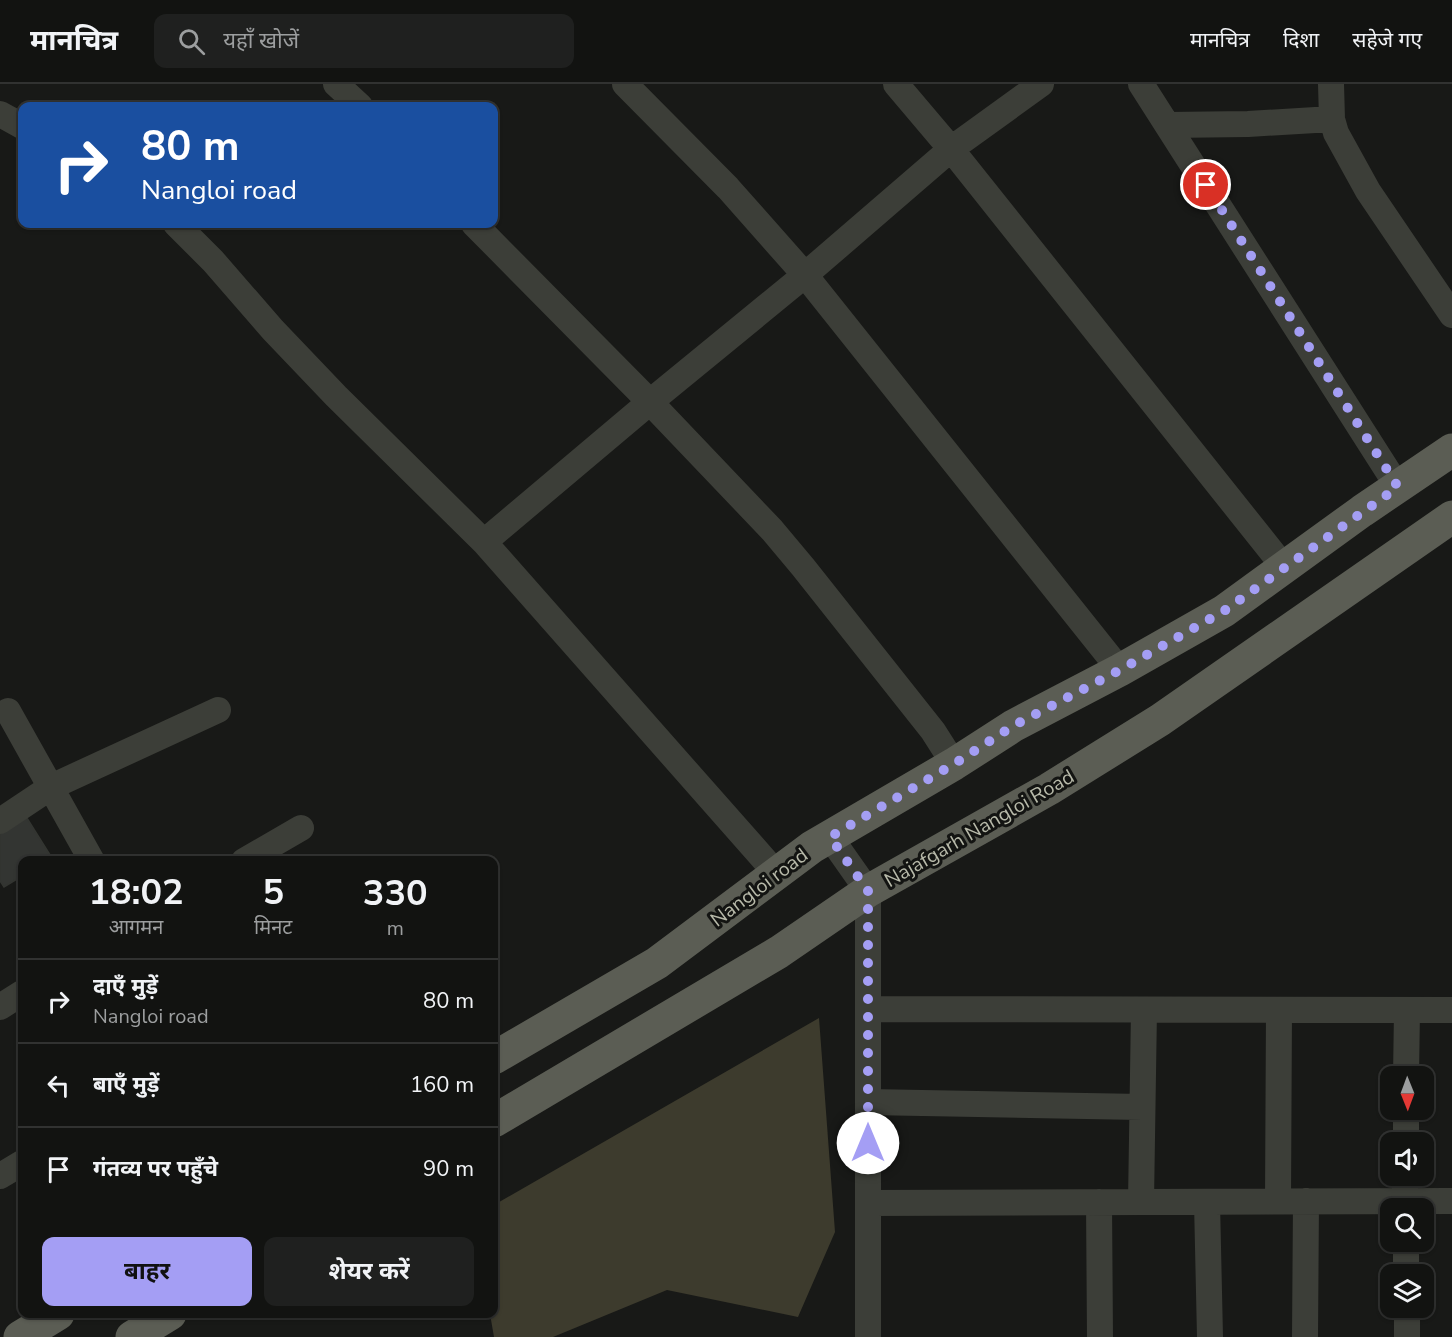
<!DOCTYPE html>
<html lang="hi">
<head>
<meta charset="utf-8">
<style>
	body { margin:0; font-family:"Nunito Sans","Noto Sans Devanagari",sans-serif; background:#1f201f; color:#f1f3f6; height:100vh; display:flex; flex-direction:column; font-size:22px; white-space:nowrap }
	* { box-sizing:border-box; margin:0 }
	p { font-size:20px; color:#9c9e9f }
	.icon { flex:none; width:33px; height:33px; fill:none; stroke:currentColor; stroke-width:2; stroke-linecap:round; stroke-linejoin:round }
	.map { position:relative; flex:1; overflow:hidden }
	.panel { position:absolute; left:18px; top:772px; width:480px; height:462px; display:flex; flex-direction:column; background:#121311; border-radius:12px; box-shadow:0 2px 4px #0004,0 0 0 2px #313231 }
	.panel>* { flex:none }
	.guide { position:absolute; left:18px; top:18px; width:480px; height:126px; border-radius:12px; box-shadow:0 2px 4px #0004,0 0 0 2px #313231; background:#1a4fa0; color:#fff; overflow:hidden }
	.needle { width:39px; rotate:179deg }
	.tools { position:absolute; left:1380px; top:982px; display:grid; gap:12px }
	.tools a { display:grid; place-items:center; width:54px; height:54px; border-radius:12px; background:#121311; box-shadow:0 2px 4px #0004,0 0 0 2px #313231; font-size:30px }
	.pin { position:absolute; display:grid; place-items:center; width:51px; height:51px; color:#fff; margin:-26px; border:3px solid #fff; border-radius:50%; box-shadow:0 2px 6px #0007 }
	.me { position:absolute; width:66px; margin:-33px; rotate:0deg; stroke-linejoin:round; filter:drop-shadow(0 0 4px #0008) }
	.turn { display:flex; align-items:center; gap:21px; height:126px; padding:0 24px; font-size:27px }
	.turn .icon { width:78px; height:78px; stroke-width:2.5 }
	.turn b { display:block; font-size:42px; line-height:51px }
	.eta { display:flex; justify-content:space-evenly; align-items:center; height:102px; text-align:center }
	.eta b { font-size:36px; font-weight:700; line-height:42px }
	.button { display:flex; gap:12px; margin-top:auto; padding:12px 24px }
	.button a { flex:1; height:69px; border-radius:12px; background:#a49ef4; color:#111; font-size:24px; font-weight:700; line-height:69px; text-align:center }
	.button a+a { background:#1f201f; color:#f1f3f6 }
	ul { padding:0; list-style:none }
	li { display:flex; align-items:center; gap:18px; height:84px; padding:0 24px; border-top:2px solid #313231 }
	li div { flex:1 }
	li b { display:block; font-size:22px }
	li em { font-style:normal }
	header { display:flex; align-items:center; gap:36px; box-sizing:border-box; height:84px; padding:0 30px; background:#121311; border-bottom:2px solid #313231 }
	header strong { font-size:28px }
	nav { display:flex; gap:33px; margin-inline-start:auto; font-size:21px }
	.search { width:420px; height:54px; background:#1f201f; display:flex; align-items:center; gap:15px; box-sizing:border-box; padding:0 21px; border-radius:12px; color:#9c9e9f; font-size:22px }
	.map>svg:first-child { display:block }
</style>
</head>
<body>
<header>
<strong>मानचित्र</strong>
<div class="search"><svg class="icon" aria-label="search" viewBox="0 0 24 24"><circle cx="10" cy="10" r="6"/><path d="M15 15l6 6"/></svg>यहाँ खोजें</div>
<nav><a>मानचित्र</a><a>दिशा</a><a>सहेजे गए</a></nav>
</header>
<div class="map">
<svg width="1452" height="1253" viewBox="0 0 1452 1253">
	<rect width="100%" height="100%" fill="#181917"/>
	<path fill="#3d3b2d" d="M819,934L835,1148L798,1233L667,1206L553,1253H494L490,1230H494V1121Z"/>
	<path fill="#333532" stroke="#333531" stroke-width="1.5" d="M25,731L52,774L47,777H22V792L4,803L0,797V746Z"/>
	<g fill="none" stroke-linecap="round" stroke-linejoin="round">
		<path stroke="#3c3e38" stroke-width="26" d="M336,0L360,22
			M625,0L728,104L805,191L1120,586
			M896,0L951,65L1284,483
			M1141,0L1398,403
			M1331,0L1332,35L1336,49L1368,107L1452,231
			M0,30L22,42
			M1168,41L1248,40L1332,35
			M176,140L213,177L273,246L336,312L484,458L777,790
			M474,140L650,318L772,446L803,483L933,647L954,680
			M484,458L650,318L805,191L951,65L1041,0
			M8,627L92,777
			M0,737L51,703L218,626
			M830,753L868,807V1253
			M244,777L301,744
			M0,923L22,909
			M868,925L1452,926
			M1406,993L1407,926
			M868,1018L1142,1023
			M1406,1059V1026
			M0,1092L22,1079
			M1278,1117L1279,926
			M1099,1118L1100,1253
			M1141,1118L1144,926
			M1207,1118L1210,1253
			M868,1119L1452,1117
			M1405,1125V1092
			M1406,1158V1191
			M1407,1224V1253
			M1305,1253L1306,1117"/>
		<path stroke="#5b5d54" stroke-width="33" d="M494,974L657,879L812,763L954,680L1013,642L1120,586L1224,527L1362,427L1452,366
			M494,1037L779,868L868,807L1049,705L1160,636L1452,433
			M20,1253L58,1230
			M132,1253L170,1230"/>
	</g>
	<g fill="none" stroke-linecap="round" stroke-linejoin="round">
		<path stroke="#a49ef4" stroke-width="10" stroke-dasharray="0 18" d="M868,1059V807L830,753L954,680L1013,642L1120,586L1224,527L1398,403L1206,101"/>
	</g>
	<g text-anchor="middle" stroke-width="6" stroke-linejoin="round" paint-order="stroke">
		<g font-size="20" fill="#b7b9a9" stroke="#131412">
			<text transform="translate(979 744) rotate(-30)" y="7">Najafgarh Nangloi Road</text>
			<text transform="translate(759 803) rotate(-37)" y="7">Nangloi road</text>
		</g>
	</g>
</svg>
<div class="tools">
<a><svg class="needle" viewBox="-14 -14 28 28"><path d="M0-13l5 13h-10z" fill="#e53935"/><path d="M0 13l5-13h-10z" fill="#9c9e9f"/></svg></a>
<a><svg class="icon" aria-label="sound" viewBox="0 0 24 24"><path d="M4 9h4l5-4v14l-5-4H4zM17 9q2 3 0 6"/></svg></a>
<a><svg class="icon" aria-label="search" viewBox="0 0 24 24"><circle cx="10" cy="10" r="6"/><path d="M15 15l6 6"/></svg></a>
<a><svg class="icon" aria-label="layers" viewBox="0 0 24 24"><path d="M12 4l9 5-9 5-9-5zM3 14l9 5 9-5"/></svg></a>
</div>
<div class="pin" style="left:1206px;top:101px;background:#d93025"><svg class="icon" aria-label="arrive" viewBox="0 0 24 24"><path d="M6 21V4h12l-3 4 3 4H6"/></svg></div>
<svg class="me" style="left:868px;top:1059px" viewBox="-20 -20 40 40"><circle r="19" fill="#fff"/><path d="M0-13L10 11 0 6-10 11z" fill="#a49ef4"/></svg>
<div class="guide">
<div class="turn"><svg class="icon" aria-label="right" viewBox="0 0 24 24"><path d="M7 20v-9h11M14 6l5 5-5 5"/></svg><div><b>80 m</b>Nangloi road</div></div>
</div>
<section class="panel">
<div class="eta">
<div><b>18:02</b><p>आगमन</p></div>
<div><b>5</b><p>मिनट</p></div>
<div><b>330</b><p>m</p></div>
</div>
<ul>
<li><svg class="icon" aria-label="right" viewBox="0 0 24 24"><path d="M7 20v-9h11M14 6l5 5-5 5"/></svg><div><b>दाएँ मुड़ें</b><p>Nangloi road</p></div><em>80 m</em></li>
<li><svg class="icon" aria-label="left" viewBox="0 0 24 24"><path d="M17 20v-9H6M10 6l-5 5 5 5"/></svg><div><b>बाएँ मुड़ें</b></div><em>160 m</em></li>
<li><svg class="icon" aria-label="arrive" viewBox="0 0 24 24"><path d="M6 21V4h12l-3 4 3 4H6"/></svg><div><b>गंतव्य पर पहुँचे</b></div><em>90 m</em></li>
</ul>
<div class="button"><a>बाहर</a><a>शेयर करें</a></div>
</section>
</div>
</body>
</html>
